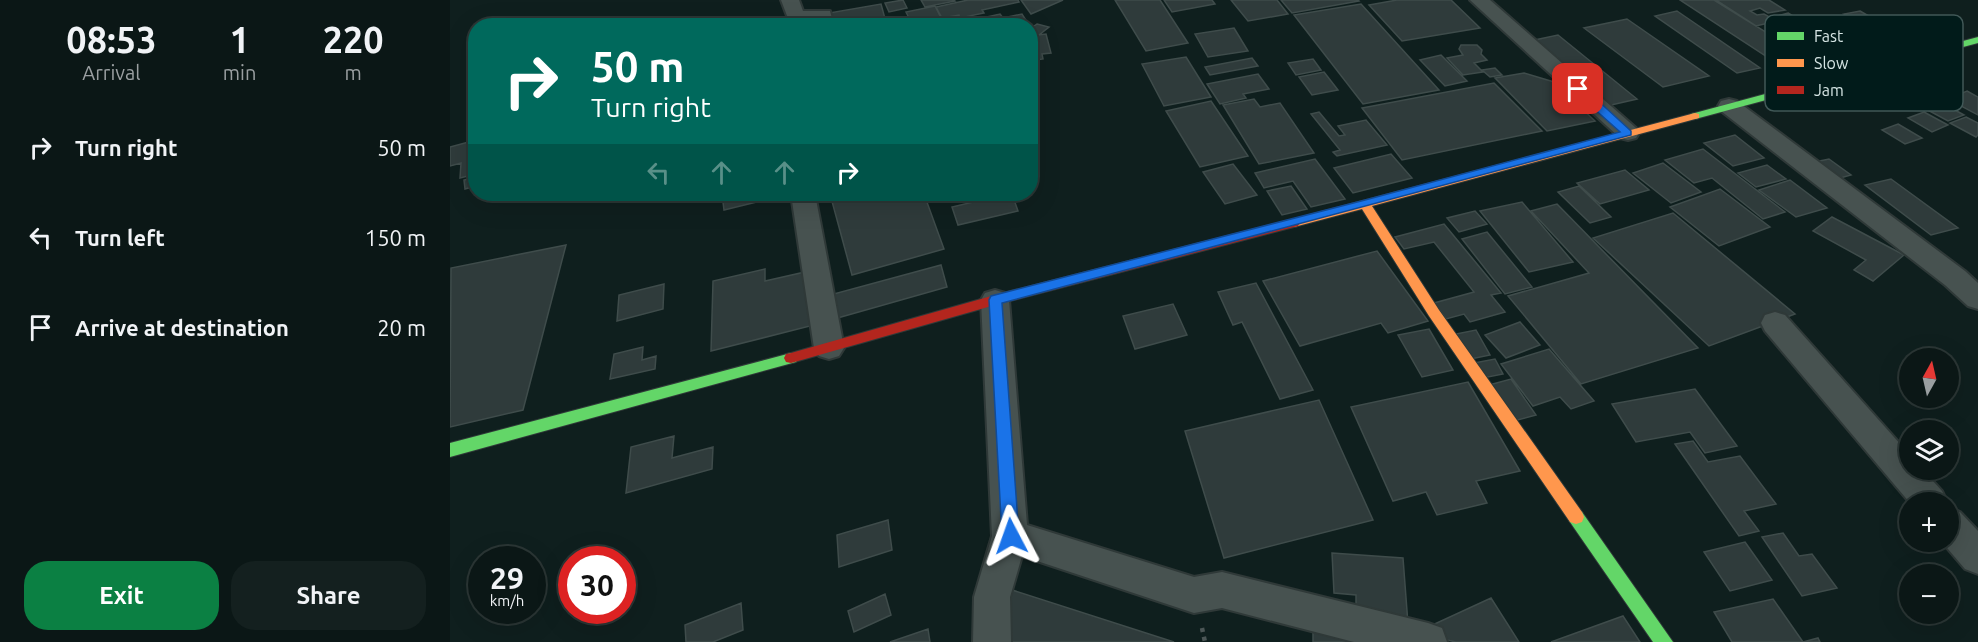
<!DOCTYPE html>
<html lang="en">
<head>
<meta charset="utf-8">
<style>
	body { margin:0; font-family:Ubuntu,sans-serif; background:#14201f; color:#f1f3f6; height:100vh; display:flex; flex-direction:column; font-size:22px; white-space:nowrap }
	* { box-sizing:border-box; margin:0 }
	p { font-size:20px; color:#9a9fa1 }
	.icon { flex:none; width:33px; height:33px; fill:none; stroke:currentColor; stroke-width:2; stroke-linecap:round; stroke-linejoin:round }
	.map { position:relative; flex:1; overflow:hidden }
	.drawer { display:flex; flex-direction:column; background:#0b1716; width:450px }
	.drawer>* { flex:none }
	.guide { position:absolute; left:18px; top:18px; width:570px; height:183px; border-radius:24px; box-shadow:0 6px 24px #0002,0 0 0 2px #2b3635; background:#00695c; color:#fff; overflow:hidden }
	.needle { width:39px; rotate:8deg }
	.fabs { position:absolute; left:1449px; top:348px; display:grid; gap:12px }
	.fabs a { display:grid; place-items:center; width:60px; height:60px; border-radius:50%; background:#0b1716; box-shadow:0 6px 24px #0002,0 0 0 2px #2b3635; font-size:30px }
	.speed { position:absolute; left:18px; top:546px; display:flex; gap:12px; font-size:30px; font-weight:700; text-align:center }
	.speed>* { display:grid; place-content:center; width:78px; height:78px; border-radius:50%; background:#0b1716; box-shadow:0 6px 24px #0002,0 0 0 2px #2b3635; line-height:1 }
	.speed small { font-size:15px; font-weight:400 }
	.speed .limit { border:9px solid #d22; background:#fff; color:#111 }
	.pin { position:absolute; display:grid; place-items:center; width:51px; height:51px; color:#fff; margin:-26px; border-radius:12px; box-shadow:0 3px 9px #0006 }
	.me { position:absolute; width:66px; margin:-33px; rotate:356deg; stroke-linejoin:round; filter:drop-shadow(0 0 4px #0008) }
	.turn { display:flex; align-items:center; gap:21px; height:126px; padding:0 24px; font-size:27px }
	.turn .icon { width:78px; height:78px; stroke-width:2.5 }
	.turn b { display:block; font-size:42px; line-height:51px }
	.lanes { display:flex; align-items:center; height:57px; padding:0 24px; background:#0003; justify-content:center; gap:30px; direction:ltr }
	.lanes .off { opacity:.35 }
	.eta { display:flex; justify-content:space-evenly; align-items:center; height:102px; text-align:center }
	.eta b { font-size:36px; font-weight:700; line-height:42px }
	.action { display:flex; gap:12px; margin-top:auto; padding:12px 24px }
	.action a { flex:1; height:69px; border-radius:24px; background:#0b8043; color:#fff; font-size:24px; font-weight:700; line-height:69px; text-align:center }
	.action a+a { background:#14201f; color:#f1f3f6 }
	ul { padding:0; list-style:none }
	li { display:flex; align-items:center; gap:18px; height:90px; padding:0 24px }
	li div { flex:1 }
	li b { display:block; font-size:22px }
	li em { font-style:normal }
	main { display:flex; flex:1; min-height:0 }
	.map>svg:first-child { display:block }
</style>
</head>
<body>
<main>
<section class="drawer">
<div class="eta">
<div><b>08:53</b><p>Arrival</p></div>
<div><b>1</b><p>min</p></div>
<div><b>220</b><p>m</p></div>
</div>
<ul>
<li><svg class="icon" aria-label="right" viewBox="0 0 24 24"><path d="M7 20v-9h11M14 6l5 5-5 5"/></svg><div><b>Turn right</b></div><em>50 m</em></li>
<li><svg class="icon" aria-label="left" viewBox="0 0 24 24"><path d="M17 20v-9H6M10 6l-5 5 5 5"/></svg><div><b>Turn left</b></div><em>150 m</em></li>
<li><svg class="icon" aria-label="arrive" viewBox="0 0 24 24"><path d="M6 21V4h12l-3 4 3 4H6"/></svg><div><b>Arrive at destination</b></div><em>20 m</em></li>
</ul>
<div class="action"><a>Exit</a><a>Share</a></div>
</section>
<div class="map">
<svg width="1528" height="642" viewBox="0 0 1528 642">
	<rect width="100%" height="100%" fill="#0f1f1e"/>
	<path fill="#2f3b3b" stroke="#3f4c4b" stroke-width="1.5" d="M453,0L457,8L439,12L435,3Z
		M471,0H504L505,1L475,7Z
		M518,0H568L569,2L532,10L534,13L510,18L509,15L492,18L486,7Z
		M571,0H613L581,14Z
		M665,0H710L738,43L696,51Z
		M714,0H762L765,4L722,12Z
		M781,0H827L838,14L798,21Z
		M831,0H908L909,1L842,13Z
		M947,0H1001L1030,28L952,41L919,5Z
		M1230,0H1264L1359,59L1331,66Z
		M1266,0H1319L1335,10L1318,13L1310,8L1300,11L1307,15L1314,14L1327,21L1306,26Z
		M431,4L437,26H382L379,13Z
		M911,4L989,90L913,104L844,15Z
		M485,6L492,20L468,26H449L448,23L460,20L456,12Z
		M1227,11L1310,68L1287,73L1205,16Z
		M1410,11L1429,22L1413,25L1394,14Z
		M1338,13L1348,19L1334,23L1324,17Z
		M550,14L553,18L572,14L579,25L551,26L549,22L536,25L532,18Z
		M1177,19L1259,76L1213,87L1134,28Z
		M587,24L599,27L589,35L580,32V29Z
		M784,28L798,51L758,57L745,34Z
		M596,34L601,53L592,54L593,59L580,61V36Z
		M1108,35L1187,99L1157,106L1080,41Z
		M1011,45H1027L1032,50L1031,54L1037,60L1024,63L1033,72L1013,75L997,58L1013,55L1009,49Z
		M991,55L1017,81L995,86L970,60Z
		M736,57L761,97L714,106L692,64Z
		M802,58L808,66L760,75L755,67Z
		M863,59L871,70L846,75L838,63Z
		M1045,68L1052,75L1040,77L1032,70Z
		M874,72L888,90L862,95L849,77Z
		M1074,73L1104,82L1145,121L1097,131L1045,78Z
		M808,74L819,89L793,94L796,98L770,104L757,84Z
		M1044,83L1092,131L952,160L912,108Z
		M1517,91L1528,97V115L1498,99Z
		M804,99L810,107L830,103L864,153L809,164L773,105Z
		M761,101L798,156L750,167L716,111Z
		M1490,102L1514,115L1498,121L1474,108Z
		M869,112L889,136L895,135L888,126L916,120L937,145L887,156L883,152L890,150L861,114Z
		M1474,112L1498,125L1482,132L1458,118Z
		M1516,117L1528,123V135L1526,137L1500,123Z
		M1448,124L1472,138L1455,144L1432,130Z
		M1285,135L1314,158L1283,166L1254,143Z
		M26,140V174L10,178L11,163L0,166V147Z
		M1253,149L1335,212L1313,219L1262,178L1244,183L1215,160Z
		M941,154L962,178L903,193L884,168Z
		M865,159L895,199L861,207L843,181L814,188L805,173Z
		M1379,159L1401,175L1387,179L1365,162Z
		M1213,163L1251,192L1221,203L1183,173Z
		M783,164L807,195L775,204L753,172Z
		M1317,165L1336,179L1306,187L1288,173Z
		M1175,170L1199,190L1150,204L1127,183Z
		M26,177V186L15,189L14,180Z
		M1441,179L1508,228L1481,235L1415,185Z
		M1340,180L1377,208L1346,217L1309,190Z
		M841,186L857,209L832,215L817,191Z
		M1129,186L1161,217L1140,223L1108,192Z
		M1270,189L1320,227L1269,246L1220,207Z
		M272,194H339L274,210Z
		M380,194H474L494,249L402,275Z
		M557,194H562L568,211L508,225L502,207Z
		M1072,202L1123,262L1079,272L1030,211Z
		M1107,204L1248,348L1131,384L1058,296L1139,273L1081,211Z
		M1025,211L1037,224L1009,232L997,218Z
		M1223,213L1345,314L1259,346L1143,238Z
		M1382,217L1454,255L1423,281L1404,270L1416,260L1363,231Z
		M994,224L1051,293L1041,295L1055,312L1020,322L1014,314L996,319L984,303L1024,292L984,242L954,249L945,237Z
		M1037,232L1082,287L1055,294L1012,239Z
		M116,245L73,410L0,427L1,268Z
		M927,251L978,321L938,333L931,323L850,346L813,281Z
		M491,265L497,287L384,319L380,295Z
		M315,269V281L355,272L360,326L261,351L263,281Z
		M806,283L863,390L830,399L792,322L783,325L768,292Z
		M214,284L213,309L167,321L169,295Z
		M723,304L737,335L685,349L673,316Z
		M1070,322L1090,345L1056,358L1035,335Z
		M979,329L1003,370L972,377L948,335Z
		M1026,330L1040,355L1021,359L1006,334Z
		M193,347L192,360L206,356L205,369L160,379L164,354Z
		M1099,349L1144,401L1121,409L1110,397L1083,406L1051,364Z
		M1045,359L1053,374L1033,378L1024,363Z
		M1061,379L1086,415L1064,421L1039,385Z
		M1018,382L1070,471L1026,481L1037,503L987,515L976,492L943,501L901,407Z
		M1245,389L1287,446L1255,453L1240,432L1186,442L1162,404Z
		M869,400L923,520L774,558L735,431Z
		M224,436L222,458L263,447L262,469L176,493L181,447Z
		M1243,441L1258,462L1290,456L1326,504L1294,511L1309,531L1289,536L1225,444Z
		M438,520L442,550L389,567L387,535Z
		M1333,533L1349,556L1362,554L1387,588L1352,596L1312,537Z
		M1295,542L1322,580L1280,591L1254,552Z
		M882,553L953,558L958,624L906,620V595L884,593Z
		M556,588L724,642H557Z
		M435,594L441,615L404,632L398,611Z
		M1041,598L1069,642H1006L965,633Z
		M1323,599L1353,642L1368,638L1370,642H1282L1264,612Z
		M291,603L293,630L263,642H236L235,625Z
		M1173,616L1190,642H1101Z
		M863,628L912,642H863Z
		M478,629L480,642H440Z"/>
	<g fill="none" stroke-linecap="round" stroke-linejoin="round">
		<defs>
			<path id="street" d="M331,0H349L353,11H380L384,26H364V21H339Z
				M1020,0H1040L1186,128L1189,133L1186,138L1178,140L1170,138Z
				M1279,99L1287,101L1515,271L1528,283V309L1518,306L1495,285L1271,111L1268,106L1271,101Z
				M341,194H365L394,348L389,356L379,359L369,356L364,348Z
				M545,290L555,293L559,300L577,525L744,577L772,572L978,623L992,628L997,642H904L772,608L744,613L572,556L560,597L561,642H523L524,597L542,536L531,300L535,293Z
				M1325,312L1335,315L1460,455V470H1473L1492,491L1497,502L1460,503L1315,331L1311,323L1315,315Z
				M1498,507L1510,512L1528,531V574L1515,569L1492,542H1498Z"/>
			<path id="fast" d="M1528,37V43L1249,118L1245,119L1240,116L1241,114Z
				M341,353L346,354L348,358L346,362L0,457V443Z
				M1126,510L1132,512L1223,642H1203L1120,522L1118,517L1120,512Z"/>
			<path id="slow" d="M1245,113L1249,114V118L922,206L989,310L1132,512L1134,517L1132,522L1126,524L1120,522L979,316L912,209L844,227L838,223L844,219Z"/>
			<path id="jam" d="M844,219L848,220L850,223L848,226L545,305L341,363L336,362L334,358L336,354L341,353L545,295Z"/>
		</defs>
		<use href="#street" stroke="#2f3938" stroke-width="4"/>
		<use href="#fast" stroke="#2f3938" stroke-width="2"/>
		<use href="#slow" stroke="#2f3938" stroke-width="2"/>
		<use href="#jam" stroke="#2f3938" stroke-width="2"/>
		<path stroke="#4c5656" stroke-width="4.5" stroke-dasharray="4 5" stroke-linecap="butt" d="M752,628L755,642"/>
		<use href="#street" fill="#475250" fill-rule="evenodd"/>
		<use href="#fast" fill="#63d668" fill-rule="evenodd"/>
		<use href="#slow" fill="#ff974d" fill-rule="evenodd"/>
		<use href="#jam" fill="#b3261e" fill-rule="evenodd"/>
	</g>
	<path fill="#1a73e8" stroke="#114b97" stroke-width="1.5" d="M1124,86H1132L1181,131V135L552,303L569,536L566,541L561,543L555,541L552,536L539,300L541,296L915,200L1170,132L1124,91Z"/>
	<rect x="1315" y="15" width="198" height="96" rx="9" fill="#011b1a" stroke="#415857" stroke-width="1.5"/>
	<rect x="1327" y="32" width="27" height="8" fill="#63d668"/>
	<rect x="1327" y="59" width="27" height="8" fill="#ff974d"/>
	<rect x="1327" y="86" width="27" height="8" fill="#b3261e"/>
	<g font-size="16" fill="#d6e5e4">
		<text x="1364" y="42">Fast</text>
		<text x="1364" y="69">Slow</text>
		<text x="1364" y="96">Jam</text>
	</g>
</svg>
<div class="fabs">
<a><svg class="needle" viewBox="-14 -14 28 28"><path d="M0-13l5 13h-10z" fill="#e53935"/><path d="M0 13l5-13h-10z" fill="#9a9fa1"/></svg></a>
<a><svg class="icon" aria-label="layers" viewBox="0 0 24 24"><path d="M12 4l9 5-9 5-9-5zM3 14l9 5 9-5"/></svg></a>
<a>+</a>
<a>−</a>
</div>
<div class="speed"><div>29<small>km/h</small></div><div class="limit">30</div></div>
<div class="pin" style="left:1128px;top:89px;background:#d93025"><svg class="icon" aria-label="arrive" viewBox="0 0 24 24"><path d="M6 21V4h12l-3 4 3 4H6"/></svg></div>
<svg class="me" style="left:561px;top:536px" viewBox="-20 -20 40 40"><path d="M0-17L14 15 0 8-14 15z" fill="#1a73e8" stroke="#fff" stroke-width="4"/></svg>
<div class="guide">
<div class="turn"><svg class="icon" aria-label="right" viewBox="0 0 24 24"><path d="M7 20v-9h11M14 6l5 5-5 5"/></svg><div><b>50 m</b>Turn right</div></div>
<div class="lanes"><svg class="icon off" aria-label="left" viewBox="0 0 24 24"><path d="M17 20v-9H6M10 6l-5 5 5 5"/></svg><svg class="icon off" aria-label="ahead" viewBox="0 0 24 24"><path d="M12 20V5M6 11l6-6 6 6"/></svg><svg class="icon off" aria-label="ahead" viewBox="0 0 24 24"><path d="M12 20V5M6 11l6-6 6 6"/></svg><svg class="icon" aria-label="right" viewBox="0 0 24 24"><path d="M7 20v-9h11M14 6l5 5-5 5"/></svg></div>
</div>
</div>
</main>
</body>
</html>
